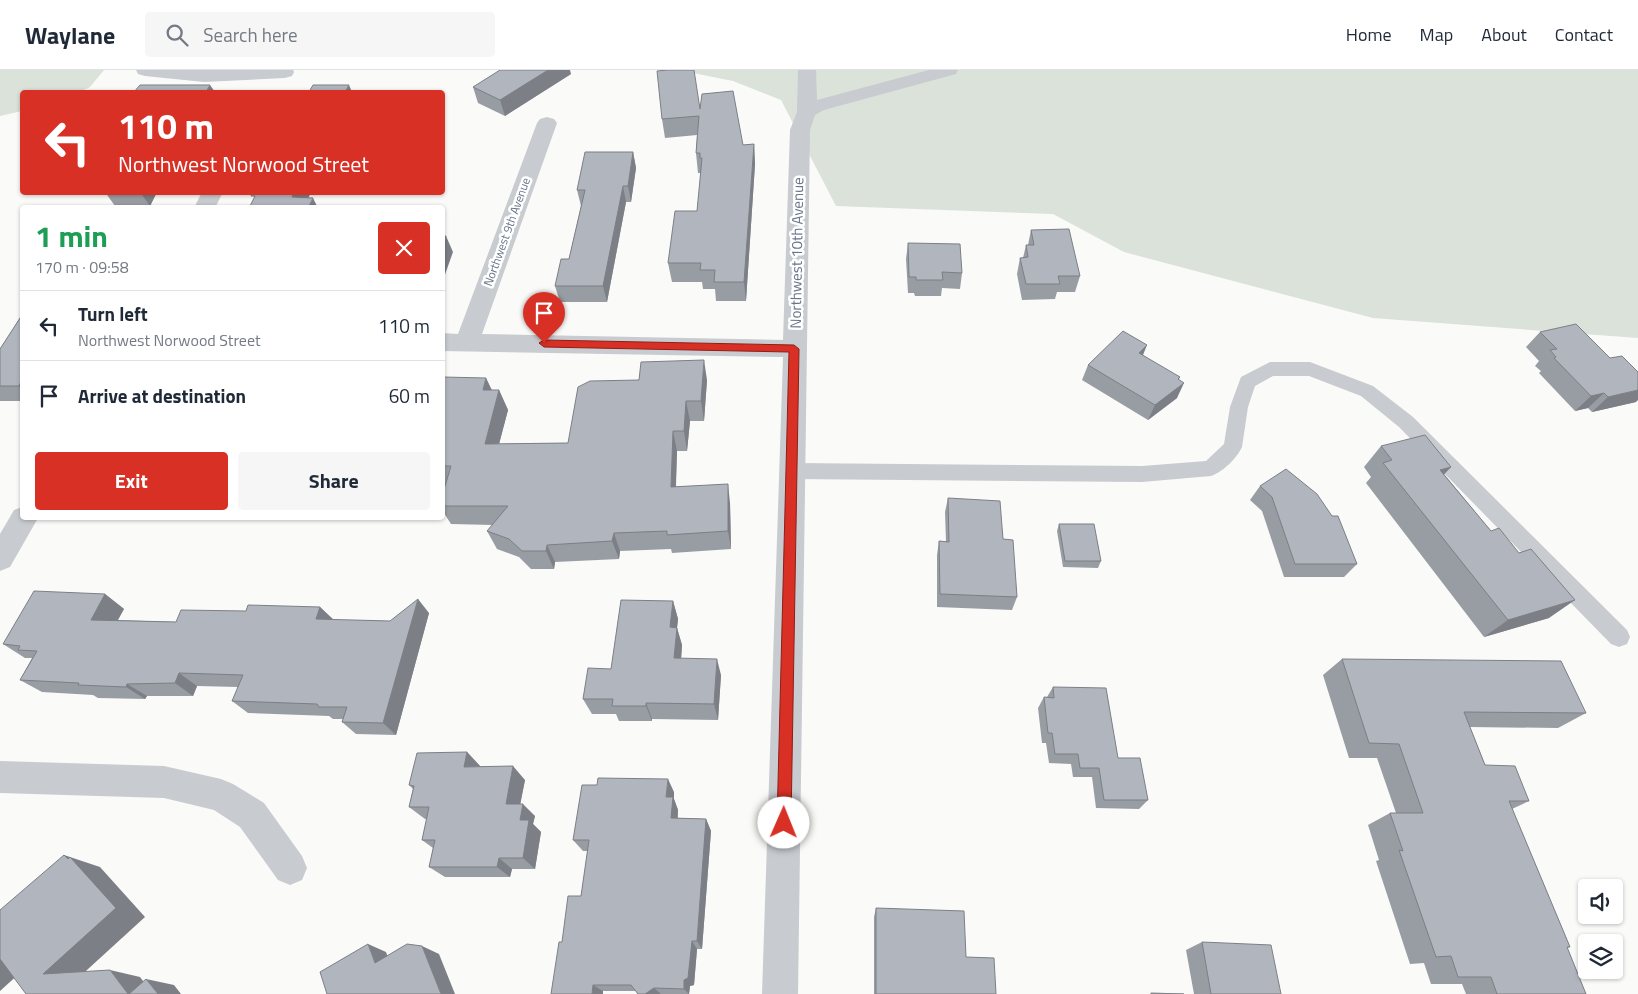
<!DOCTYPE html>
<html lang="en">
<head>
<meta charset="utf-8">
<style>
	body { margin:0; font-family:"Titillium Web",sans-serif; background:#f6f6f7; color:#1f2937; height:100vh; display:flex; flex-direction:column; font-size:19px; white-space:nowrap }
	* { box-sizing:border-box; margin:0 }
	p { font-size:16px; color:#747a83 }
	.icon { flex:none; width:28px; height:28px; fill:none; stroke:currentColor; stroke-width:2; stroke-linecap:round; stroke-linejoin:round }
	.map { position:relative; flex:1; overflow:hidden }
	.panel { position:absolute; left:20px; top:135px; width:425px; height:315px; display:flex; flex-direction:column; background:#fff; border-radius:5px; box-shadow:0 1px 4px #0004 }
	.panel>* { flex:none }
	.top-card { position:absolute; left:20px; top:20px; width:425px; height:105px; border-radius:5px; box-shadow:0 1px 4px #0004; background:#d93025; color:#fff; overflow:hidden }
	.tools { position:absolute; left:1578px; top:809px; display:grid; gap:10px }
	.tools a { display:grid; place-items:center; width:45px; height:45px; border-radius:5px; background:#fff; box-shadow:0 1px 4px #0004; font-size:25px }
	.pin { position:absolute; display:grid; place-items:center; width:42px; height:42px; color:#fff; margin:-51px -21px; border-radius:50% 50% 50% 0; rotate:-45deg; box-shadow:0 0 5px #0007 }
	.pin .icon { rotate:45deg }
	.me { position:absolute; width:55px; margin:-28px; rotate:1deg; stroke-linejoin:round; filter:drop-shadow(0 0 4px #0008) }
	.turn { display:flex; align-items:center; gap:18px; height:105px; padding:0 15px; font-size:22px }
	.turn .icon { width:65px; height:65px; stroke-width:2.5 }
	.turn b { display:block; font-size:35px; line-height:42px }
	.round { display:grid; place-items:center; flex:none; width:52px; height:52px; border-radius:5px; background:#f6f6f7 }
	.overview { display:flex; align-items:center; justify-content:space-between; height:85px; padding:0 15px }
	h1 { font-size:30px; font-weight:700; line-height:38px; color:#1e9e55 }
	.button { display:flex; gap:10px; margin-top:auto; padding:10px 15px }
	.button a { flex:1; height:58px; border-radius:5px; background:#d93025; color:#fff; font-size:20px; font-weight:700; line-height:58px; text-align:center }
	.button a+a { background:#f6f6f7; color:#1f2937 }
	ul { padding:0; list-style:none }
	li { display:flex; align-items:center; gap:15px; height:70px; padding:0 15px; border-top:1px solid #e0e1e3 }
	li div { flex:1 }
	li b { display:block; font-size:19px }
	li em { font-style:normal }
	header { display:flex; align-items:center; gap:30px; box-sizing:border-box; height:70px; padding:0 25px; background:#fff; border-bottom:1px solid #e0e1e3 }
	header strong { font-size:24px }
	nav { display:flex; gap:28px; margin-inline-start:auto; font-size:18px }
	.search { width:350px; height:45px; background:#f6f6f7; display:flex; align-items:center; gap:12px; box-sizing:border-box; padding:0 18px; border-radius:5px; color:#747a83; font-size:19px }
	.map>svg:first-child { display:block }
</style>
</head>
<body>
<header>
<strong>Waylane</strong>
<div class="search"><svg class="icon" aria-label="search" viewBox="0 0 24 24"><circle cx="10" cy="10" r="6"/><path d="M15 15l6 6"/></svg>Search here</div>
<nav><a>Home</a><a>Map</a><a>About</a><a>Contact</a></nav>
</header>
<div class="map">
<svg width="1638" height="924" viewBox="0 0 1638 924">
	<rect width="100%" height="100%" fill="#fafaf8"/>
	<path fill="#dae2d9" d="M0,0H104L90,17L80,22H22V41L0,46Z
		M678,0H1638V268L1373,248L1124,182L1053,144L836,136L781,30L733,11Z"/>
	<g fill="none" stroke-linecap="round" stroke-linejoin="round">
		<path fill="#c8cbcf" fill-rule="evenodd" d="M1270,292H1310L1373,316L1413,347L1627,560L1630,567L1627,574L1619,577L1611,574L1399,357L1361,326L1309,306H1273L1255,316L1248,337L1242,377C1237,388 1223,402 1211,406L1142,412L792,409L785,406L782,401L785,396L792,393L1142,396L1206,391L1224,374L1230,337L1241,307Z"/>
		<path fill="#c8cbcf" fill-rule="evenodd" d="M136,0H293L294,2L292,6L285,8L204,12L145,6L138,4Z
			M798,0H816L817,30L929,0H958L956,4L824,40L815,45L810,60L798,924H762L783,287L442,281V263L458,264L537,53L540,49L547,47L554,49L557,53L482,264L783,270L790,60L797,42Z
			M202,122H223L215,138H194Z
			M22,437V448H38L10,497L0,501V464L14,440Z
			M0,691L164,696L221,709L233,714L264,733L302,786L307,798L302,810L290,815L278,810L240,757L214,740L164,728L0,723Z"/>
	</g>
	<path fill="#989da3" d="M571,4L505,46L478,33L473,17Z
		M700,39L743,75L754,74L755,94L746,231H716L715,219H703L702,212H672L668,193L697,141L701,103H698L696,83L697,65L665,68L662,49Z
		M633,82L636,98L631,132H626L607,232H560L555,216L569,189L581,136L577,120Z
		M105,122H157L150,136H115Z
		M1031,160L1080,206L1075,222H1057L1055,229L1022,230L1017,204L1020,188H1023L1026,175H1028Z
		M908,173L962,203L960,219L942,218L941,226H915L914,223H908L906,189Z
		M22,245V331H0V279Z
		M1540,262L1636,332L1592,342L1588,338L1575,341L1539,303L1541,301L1535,296L1539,291L1526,277Z
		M1143,285L1179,310L1177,328L1148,350L1082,310L1088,295Z
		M442,308H486L492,320H499L508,340L499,374L568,373L707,310L704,351H690L687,381H677L676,417L730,433L731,479L672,483L671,479L620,481L619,489L555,492L554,499H531L519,487L497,479L487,461L493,455L451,454L442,440V426L446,415H442Z
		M1381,376L1451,397L1444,404L1491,461L1519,483L1549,548L1484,567L1366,413L1371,407L1364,397Z
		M1260,416L1332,446L1357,494L1344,507H1284L1262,441L1250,430Z
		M948,428L1003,469L1017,527L1012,540L937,537V485L939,471L946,472L945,442Z
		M1059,454L1101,491L1098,498L1063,497L1057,461Z
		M105,524L124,539L117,550L176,552L246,541L320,537L333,550L390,551L429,543L396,665L356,664L342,652L343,649H333L329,646L248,643L232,631L238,617L197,616L193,626H147L145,629L98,628L93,625L42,622L20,610L32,588H25L3,574Z
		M673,531L678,549L677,558L682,575L681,589L721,605L718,650L652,649V651H619L616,644H592L583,629Z
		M1342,589L1586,643L1558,658L1470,657L1485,695L1529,731L1512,739L1570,877L1567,878L1586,924H1466L1462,914H1431L1424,893L1410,894L1376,791L1379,790L1368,755L1390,743H1396L1377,688H1349L1323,605Z
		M1053,617L1118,688L1148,730L1139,739L1096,738L1092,707H1073L1071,694L1049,693L1046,673H1042L1038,638L1044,627H1047Z
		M467,682L480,696L525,710L520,734L535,746L533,754L541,762L535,799H512L510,807H445L429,797L433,778L422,770L427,749H425L409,737L413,719L409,715Z
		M674,722V729L678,740V748L706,749L711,761L702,879H697L694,915L690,916L689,924H638L636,921H603L551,924L562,872L581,826L588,781H583L573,770Z
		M876,838L966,887L996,924H874V847Z
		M1202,872L1281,924H1194L1186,880Z"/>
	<path fill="#7c7f85" d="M548,0H570L571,4L505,46L500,30Z
		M210,15L215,22H206Z
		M349,15L352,22H345Z
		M754,74L755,94L746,231L744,212Z
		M633,82L636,98L631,132L628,116Z
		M623,116L626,132L607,232L603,216Z
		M140,122H157L150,136Z
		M294,122H311L304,138L292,127Z
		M313,128L318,138H308Z
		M446,166L453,182L442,213V177Z
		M1147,275L1141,290L1139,283Z
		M704,290L707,310L704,351L701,331Z
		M1180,307L1173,321L1184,313L1177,328L1148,350L1155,335Z
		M486,308L495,328L483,320Z
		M22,310V319L19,316Z
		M499,320L508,340L494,393L485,374Z
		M1638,320V330L1636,332L1592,342L1608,327Z
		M1604,323L1588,338L1575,341L1591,326Z
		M686,331L690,351L687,381L684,361Z
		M673,361L677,381L675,436L671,417Z
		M1451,397L1432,417L1440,400Z
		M728,414L730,433L731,479L728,461Z
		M614,463L620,481L619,489L612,471Z
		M547,475L555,492L554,499L546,481Z
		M105,524L124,539L111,563L91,550Z
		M418,529L429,543L396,665L383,653Z
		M1575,530L1549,548L1484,567L1508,550Z
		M673,531L678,549L675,575L670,557Z
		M320,537L334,550L316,549Z
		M677,558L682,575L680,605L674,588Z
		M717,589L721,605L718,650L714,634Z
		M179,603L197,616L193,626L175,613Z
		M127,614L147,626L145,629L126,617Z
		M646,633L652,649V651L646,636Z
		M467,682L480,696L464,697Z
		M513,696L525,710L518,746L506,734Z
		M668,709L674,722V729L678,740L676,760L671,748L666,727Z
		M523,734L535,746L533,754L541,762L535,799L523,788L520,750Z
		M706,749L711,761L702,879L697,871Z
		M64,785L100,797L145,847L76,910L43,904L68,789Z
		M499,788L512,799L510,807L497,797Z
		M692,871L697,879L694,915L690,916L689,924L684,919V910Z
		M368,874L386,882L393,900L375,893Z
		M422,876L439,884L455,924H441Z
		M0,886L32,892L0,921Z
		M110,900L140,907L153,924H128Z
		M146,909L174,915L181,924H158Z
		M593,915L603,921V924H592Z
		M654,918L661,924H645Z"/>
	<path fill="#b1b6be" stroke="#7c7f85" d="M500,0H548L500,30L473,17Z
		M668,0H694L700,39L702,24L733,21L743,75L754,74L744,212H714L715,200H700L701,193H668L675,141H697L702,88H700V83H696L699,46L662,49L657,1Z
		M140,15H210L206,22H134Z
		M313,15H349L345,22H309Z
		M585,82H633L628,116H623L603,216H555L561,189H569L585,120H577Z
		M253,122H294L292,127L313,128L308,138H249L255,126H251Z
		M1069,159L1080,206H1058L1060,214H1026L1020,188L1028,187L1026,175H1034L1031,160Z
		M442,166H446L442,177Z
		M908,173L960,174L962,203L942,202L943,210H916V207H909Z
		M22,245V310L19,316H0V279Z
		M1576,254L1610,288L1622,286L1638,302V320L1608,327L1604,323L1591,326L1554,288L1556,287L1550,280L1557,279L1540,262Z
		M1123,261L1147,275L1139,283L1180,307L1178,309L1184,313L1155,335L1088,295Z
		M704,290L701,331H686L684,361H673L671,417L728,414V461L667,465V461L614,463L612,471L547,475L546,481H522L509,469L487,461L508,436H442V426L451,396H442L443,307L486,308L483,320H499L485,374L568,373L578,317L590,311L639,310L641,292Z
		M1425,365L1451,397L1440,400L1491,461L1499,458L1519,483L1531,479L1575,530L1508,550L1383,393L1392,390L1381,376Z
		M1286,399L1317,424L1332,446H1338L1357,494H1295L1272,427L1260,416Z
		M948,428L1000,431L1003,469L1013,470L1017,527L940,524L939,471L949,472Z
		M1059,454H1094L1101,491H1065Z
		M34,521L105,524L91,550L176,552L181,540L246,541L248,535L320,537L316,549L390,551L418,529L383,653L342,652L347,637H319L317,634L232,631L243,605L179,603L175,613L127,614L126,617L78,615L79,613L20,610L37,581L18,580L20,576L3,574Z
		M621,530L673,531L670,557L677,558L674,588L717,589L714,634L646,633V636H612L613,629H583L588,598L611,599Z
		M1342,589L1561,591L1586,643L1464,642L1485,695L1515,696L1529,731H1509L1570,877H1567L1586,924H1497L1491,907H1458L1451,886L1436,887L1399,780L1403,781L1390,743H1423L1399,674L1369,673Z
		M1053,617L1106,618L1118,688H1140L1148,730H1104L1099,698H1080L1078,684H1055L1052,663H1048L1044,627L1054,628Z
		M467,682L464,697L513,696L506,734H523L520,750H529L523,788H499L497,797H429L435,770H422L429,737H409L414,716L409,715L417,683Z
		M598,708L668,709L666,727H673L671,748L706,749L697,871H692L688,908L684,910V919L654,918L645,924H638L631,915H593L592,924H551L559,872H562L568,826H581L589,770H573L582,715H597Z
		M64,785L68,789L70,787L116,838L43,904L110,900L128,924H26L0,889V840Z
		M876,838L964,841L966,887L994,888L996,924H876Z
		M1202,872L1271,875L1281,924H1211Z
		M368,874L375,893L407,874L422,876L441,924H327L320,902Z
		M146,909L158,924H129Z
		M1151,923L1184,924H1151Z"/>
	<path fill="#d93025" stroke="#8d1f18" d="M544,270L794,275L799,279L791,753L789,758L784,760L779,758L777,753L789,282L544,277L539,273Z"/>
	<g text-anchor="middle" stroke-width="5" stroke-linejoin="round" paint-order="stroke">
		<g font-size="12" fill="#687489" stroke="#fff">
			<text transform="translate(507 162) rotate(-70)" y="4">Northwest 9th Avenue</text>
		</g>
		<g font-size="15" fill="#687489" stroke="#fff">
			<text transform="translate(797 183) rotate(-89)" y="5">Northwest 10th Avenue</text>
		</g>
	</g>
</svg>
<div class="tools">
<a><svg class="icon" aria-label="sound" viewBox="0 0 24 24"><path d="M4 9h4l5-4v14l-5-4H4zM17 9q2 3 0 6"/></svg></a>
<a><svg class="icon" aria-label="layers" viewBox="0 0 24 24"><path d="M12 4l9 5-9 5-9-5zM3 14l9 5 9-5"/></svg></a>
</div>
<div class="pin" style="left:544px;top:273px;background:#d93025"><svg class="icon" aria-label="arrive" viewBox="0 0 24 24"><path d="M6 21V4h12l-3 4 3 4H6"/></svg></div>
<svg class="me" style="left:784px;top:753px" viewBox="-20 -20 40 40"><circle r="19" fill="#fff"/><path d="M0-13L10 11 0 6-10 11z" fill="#d93025"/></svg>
<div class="top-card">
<div class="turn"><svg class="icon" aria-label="left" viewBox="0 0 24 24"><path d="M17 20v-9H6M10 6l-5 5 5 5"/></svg><div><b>110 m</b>Northwest Norwood Street</div></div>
</div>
<section class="panel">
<div class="overview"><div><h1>1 min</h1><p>170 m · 09:58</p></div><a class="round" style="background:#d93025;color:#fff"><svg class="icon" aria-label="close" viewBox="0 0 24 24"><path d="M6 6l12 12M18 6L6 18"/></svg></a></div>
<ul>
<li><svg class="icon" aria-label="left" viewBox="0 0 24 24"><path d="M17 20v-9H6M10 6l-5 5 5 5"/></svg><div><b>Turn left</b><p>Northwest Norwood Street</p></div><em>110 m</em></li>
<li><svg class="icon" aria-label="arrive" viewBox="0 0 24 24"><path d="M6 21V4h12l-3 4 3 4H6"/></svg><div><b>Arrive at destination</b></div><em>60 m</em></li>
</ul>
<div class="button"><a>Exit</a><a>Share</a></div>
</section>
</div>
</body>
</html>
